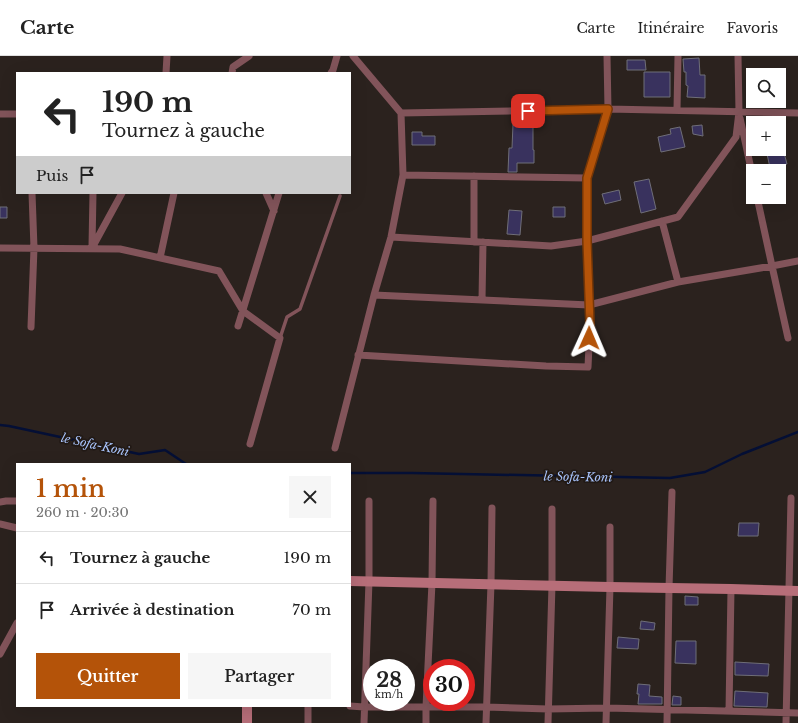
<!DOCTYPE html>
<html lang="fr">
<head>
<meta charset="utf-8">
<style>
	body { margin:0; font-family:"Libre Baskerville",serif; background:#f6f6f6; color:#222; height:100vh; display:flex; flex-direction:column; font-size:15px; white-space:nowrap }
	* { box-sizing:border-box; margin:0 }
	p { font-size:13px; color:#767676 }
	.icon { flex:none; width:22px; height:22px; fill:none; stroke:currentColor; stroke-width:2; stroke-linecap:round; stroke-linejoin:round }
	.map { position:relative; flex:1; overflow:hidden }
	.drawer { position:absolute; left:16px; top:407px; width:335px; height:244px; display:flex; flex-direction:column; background:#fff; border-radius:0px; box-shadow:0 4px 16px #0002 }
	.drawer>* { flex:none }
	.top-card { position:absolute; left:16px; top:16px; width:335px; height:122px; border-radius:0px; box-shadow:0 4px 16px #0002; background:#fff; color:#222; overflow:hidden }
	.buttons { position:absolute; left:746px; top:12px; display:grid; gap:8px }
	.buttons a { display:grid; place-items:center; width:40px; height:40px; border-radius:0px; background:#fff; box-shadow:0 4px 16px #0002; font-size:20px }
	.speed { position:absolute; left:363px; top:603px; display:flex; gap:8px; font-size:20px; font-weight:700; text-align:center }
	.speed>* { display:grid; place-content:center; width:52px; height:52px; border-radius:50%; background:#fff; box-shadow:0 4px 16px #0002; line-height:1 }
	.speed small { font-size:10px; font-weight:400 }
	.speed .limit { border:6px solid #d22; background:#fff; color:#111 }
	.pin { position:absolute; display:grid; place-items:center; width:34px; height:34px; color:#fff; margin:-17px; border-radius:8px; box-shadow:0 2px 6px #0006 }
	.me { position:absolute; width:44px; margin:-22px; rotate:1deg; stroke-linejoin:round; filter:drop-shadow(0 0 3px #0008) }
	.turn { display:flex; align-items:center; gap:14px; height:84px; padding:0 20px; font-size:18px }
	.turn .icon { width:52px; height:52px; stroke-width:2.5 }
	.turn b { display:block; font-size:28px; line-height:34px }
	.then { display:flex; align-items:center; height:38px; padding:0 20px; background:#0003; gap:8px; font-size:15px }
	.round { display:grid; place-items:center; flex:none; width:42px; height:42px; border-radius:0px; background:#f6f6f6 }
	.summary { display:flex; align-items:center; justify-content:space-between; height:68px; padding:0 20px }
	h1 { font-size:24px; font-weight:600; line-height:30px; color:#b45309 }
	.primary-button { display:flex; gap:8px; margin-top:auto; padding:8px 20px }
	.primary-button a { flex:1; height:46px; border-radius:0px; background:#b45309; color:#fff; font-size:16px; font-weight:600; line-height:46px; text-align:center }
	.primary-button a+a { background:#f6f6f6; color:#222 }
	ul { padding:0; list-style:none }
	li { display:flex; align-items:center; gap:12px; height:52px; padding:0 20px; border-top:1px solid #e0e0e0 }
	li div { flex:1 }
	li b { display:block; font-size:15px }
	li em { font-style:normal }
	header { display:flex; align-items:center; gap:24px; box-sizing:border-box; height:56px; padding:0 20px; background:#fff; border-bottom:1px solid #e0e0e0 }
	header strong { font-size:19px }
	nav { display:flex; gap:22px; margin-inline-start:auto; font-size:14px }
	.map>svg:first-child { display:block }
</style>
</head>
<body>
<header>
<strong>Carte</strong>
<nav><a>Carte</a><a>Itinéraire</a><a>Favoris</a></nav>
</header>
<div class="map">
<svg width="798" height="667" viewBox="0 0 798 667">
	<rect width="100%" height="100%" fill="#2b221e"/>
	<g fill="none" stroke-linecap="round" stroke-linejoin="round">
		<path stroke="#040f35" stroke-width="2.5" d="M0,369L9,370L139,398L165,394L186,408
			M350,417H412L670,422L705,416L742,398L798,376"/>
	</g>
	<path fill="#39325e" stroke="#6f6e78" d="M699,2L700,19H705V42L687,41L688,30L686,29V16H684L683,3Z
		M627,4H645L646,14H627Z
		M644,16H670V41H644Z
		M513,68L533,69V94H534V107H517V116H508L509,92H512Z
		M702,69L703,80L693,78L692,70Z
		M680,71L685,91L661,96L658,81L671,78L670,73Z
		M412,76H422V80H435V89H412Z
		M766,93H783L787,108L770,112Z
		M649,123L656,153L641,157L634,126Z
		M619,134L621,144L605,148L602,138Z
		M0,151H7V162H0Z
		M553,151H565V161H553Z
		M509,154L522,155L520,179L507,178Z
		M739,467H759L758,480H738Z
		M685,540L698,541V549H685Z
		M641,565L655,567L654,574L640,573Z
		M618,581L639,583L638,593L617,592Z
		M676,585H696V608L675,607Z
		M735,606L769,608L768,620L735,619Z
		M638,628L650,629L649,640L662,641V648H638L639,638H637Z
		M735,635L768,637L767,651L734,650Z
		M673,640L681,641V649H672Z"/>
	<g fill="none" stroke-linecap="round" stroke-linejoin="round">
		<path stroke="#82545a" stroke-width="3.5" d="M280,282L287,261L300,253L340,140"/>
		<path stroke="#82545a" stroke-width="7" d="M166,17L167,0
			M232,17L233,11L249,0
			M331,17L333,14L337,0
			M677,54L678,0
			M401,57L608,53L798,57
			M0,58H17
			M740,62L753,122
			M474,120V186
			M587,122L608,53L607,0
			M266,137L274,155
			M757,141L772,210L788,282
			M662,165L678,226
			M391,181L551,190L587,185L678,161L736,81L739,56L738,0
			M92,190L93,137
			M0,192L120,193L219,215L243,255L280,282L250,388
			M92,192L122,137
			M160,202L174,137
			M374,239L589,249L678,226L772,210L798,205
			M482,244L483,186
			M238,270L279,137
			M31,271L34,192L32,137
			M358,299L546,310L588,311L590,268L587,185V122L403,119
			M335,392L374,239L391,181L403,119L401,57L353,0
			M0,446L6,445H17
			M0,468L17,472
			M0,598L17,567
			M350,650L364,651H486L548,653L607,652L798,657
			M729,655L731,533
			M308,667V650
			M364,667L369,525V445
			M426,667V651L432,527L433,445
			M486,667L491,528L492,452
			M548,667L552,529V453
			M606,667L610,531V471
			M667,667L669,532L672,436
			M786,667L791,442"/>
		<path stroke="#b76e79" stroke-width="10" d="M350,525L610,531L731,533L798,535
			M247,667V650"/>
	</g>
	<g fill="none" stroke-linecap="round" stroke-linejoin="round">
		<defs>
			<path id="route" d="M528,55L608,53L587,122V185L590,268L589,282"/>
		</defs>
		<use href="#route" stroke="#753606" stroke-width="10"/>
		<use href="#route" stroke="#b45309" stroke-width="7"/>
	</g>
	<g text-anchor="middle" stroke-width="3.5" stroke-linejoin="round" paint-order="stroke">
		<g font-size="12" font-style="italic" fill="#a8c3fb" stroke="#211915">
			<text transform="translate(95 389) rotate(12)" y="4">le Sofa-Koni</text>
			<text transform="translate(578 421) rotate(1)" y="4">le Sofa-Koni</text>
		</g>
	</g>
</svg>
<div class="buttons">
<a><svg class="icon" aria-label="search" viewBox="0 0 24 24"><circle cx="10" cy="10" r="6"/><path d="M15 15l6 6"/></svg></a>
<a>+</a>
<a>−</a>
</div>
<div class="speed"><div>28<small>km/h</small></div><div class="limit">30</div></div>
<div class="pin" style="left:528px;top:55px;background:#d93025"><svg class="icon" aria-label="arrive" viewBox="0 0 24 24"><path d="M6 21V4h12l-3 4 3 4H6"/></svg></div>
<svg class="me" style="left:589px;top:282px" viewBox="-20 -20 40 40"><path d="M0-17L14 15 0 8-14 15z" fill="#b45309" stroke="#fff" stroke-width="4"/></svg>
<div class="top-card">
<div class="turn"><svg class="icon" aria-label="left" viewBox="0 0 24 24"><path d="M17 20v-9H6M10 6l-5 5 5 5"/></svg><div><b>190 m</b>Tournez à gauche</div></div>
<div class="then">Puis<svg class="icon" aria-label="arrive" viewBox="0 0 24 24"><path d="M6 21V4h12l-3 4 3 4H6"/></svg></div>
</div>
<section class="drawer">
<div class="summary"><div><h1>1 min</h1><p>260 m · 20:30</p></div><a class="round"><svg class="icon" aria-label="close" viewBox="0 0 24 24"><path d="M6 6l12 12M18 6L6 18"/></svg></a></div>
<ul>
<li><svg class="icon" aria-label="left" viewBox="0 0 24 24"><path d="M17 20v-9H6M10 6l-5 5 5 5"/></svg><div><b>Tournez à gauche</b></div><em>190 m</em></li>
<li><svg class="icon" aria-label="arrive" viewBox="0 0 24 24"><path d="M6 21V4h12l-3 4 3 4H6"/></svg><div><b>Arrivée à destination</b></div><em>70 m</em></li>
</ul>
<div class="primary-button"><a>Quitter</a><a>Partager</a></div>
</section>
</div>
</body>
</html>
